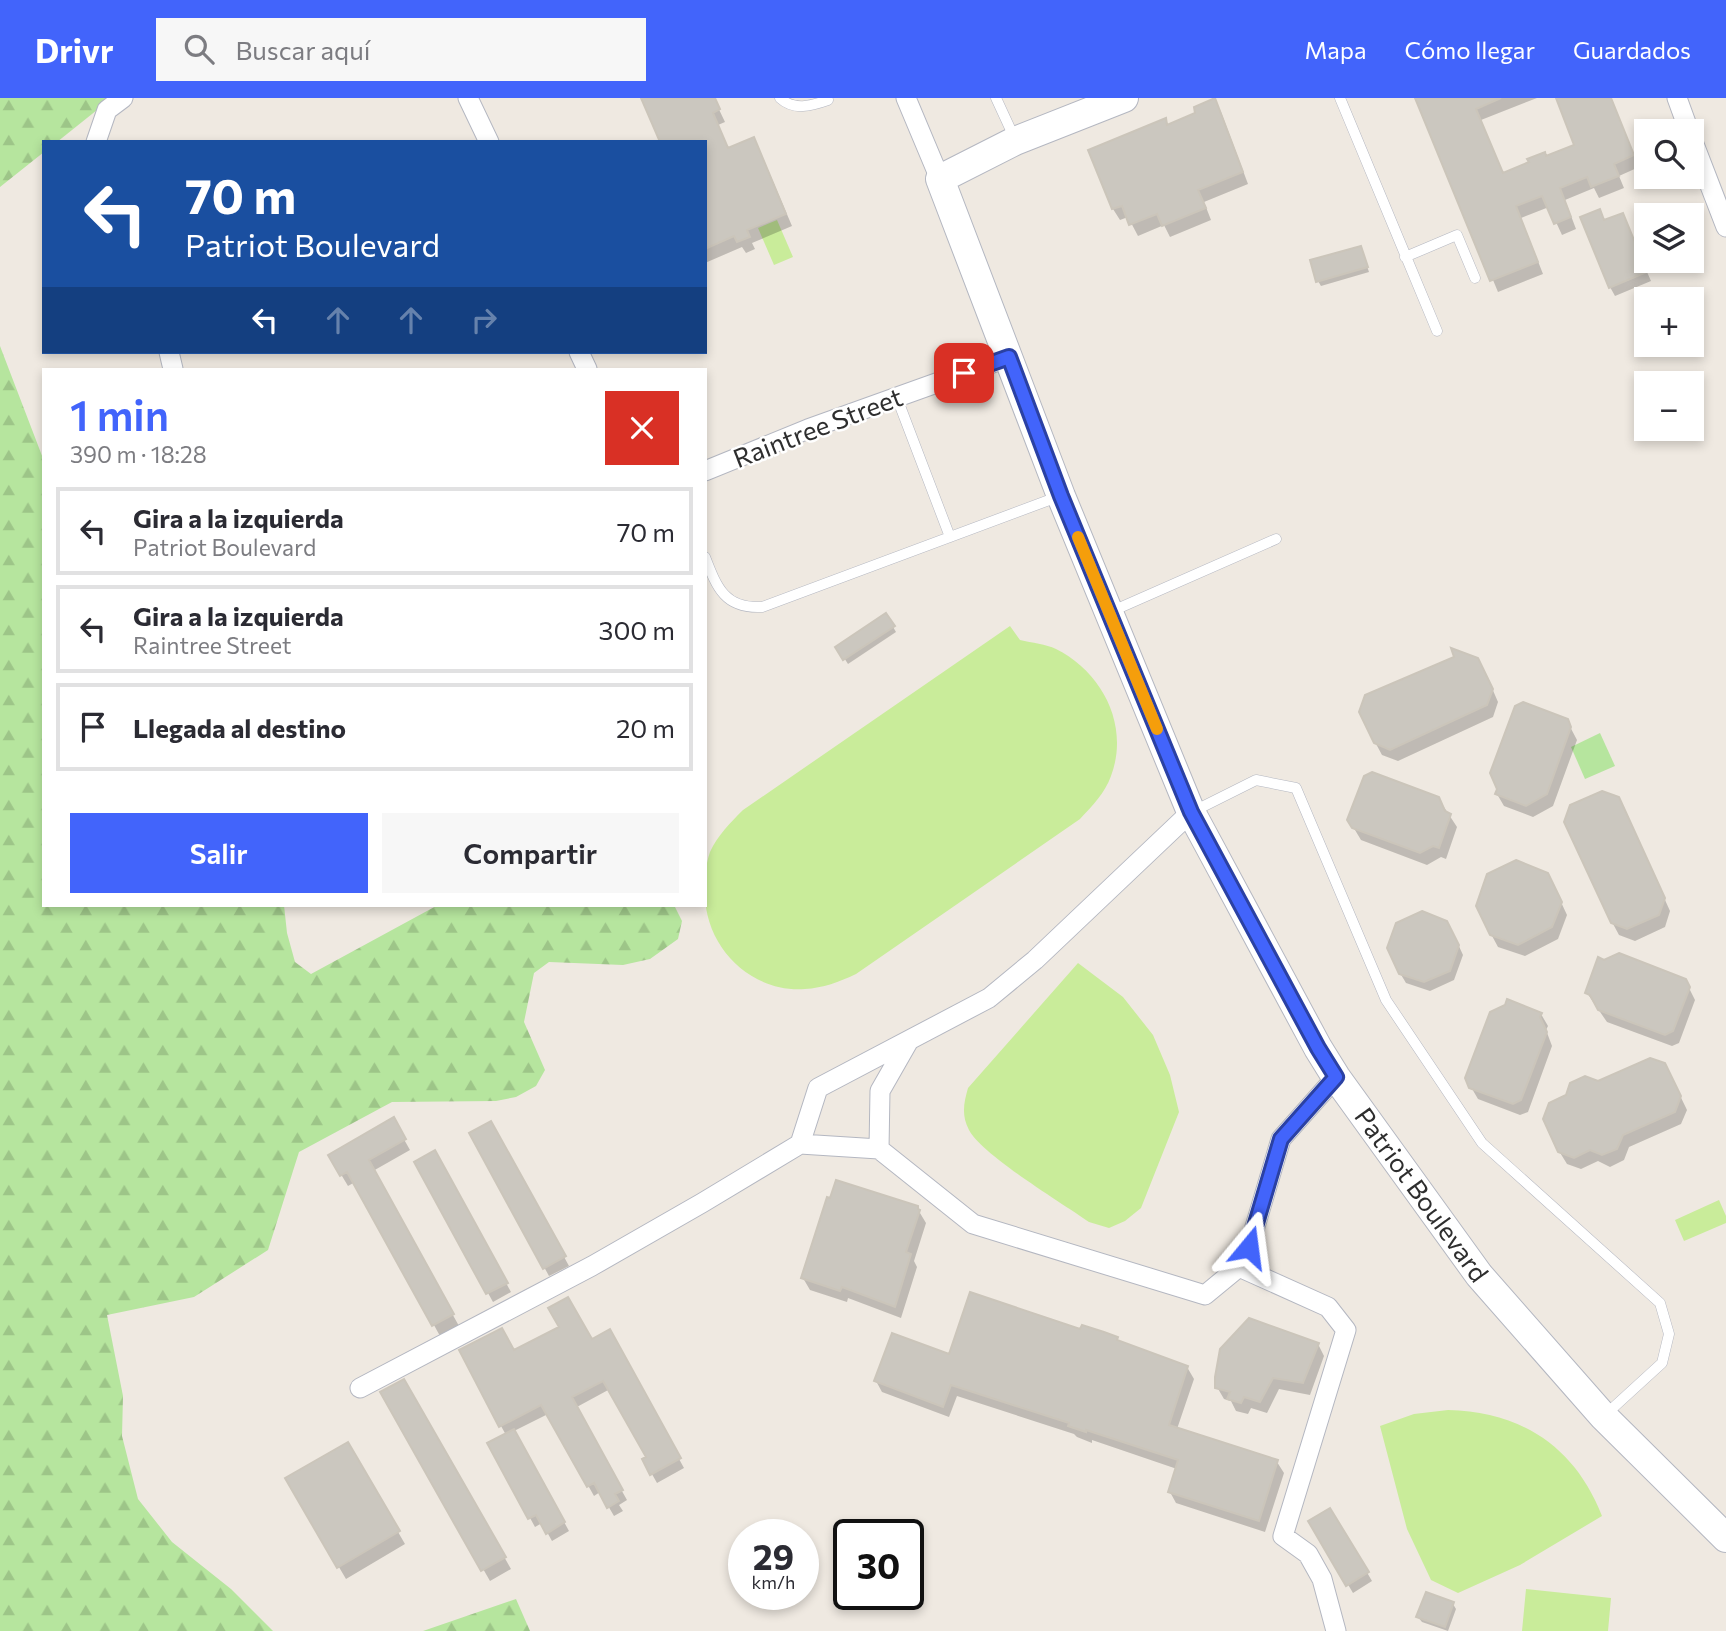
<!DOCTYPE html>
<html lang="es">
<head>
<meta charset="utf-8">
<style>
	body { margin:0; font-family:Commissioner,sans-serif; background:#f7f7f7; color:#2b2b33; height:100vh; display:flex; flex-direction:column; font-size:26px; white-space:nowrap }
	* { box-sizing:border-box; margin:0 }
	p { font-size:23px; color:#7c7c81 }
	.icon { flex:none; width:38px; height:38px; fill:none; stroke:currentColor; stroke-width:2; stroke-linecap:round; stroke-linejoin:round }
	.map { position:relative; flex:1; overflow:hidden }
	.side { position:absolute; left:42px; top:270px; width:665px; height:539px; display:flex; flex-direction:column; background:#fff; border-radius:0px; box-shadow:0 4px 10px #0003 }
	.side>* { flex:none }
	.hud { position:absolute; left:42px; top:42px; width:665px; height:214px; border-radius:0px; box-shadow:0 4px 10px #0003; background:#1a4fa0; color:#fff; overflow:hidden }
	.buttons { position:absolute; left:1634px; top:21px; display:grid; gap:14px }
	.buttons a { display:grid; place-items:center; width:70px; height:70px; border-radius:0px; background:#fff; box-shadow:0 4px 10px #0003; font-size:35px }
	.speed { position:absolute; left:728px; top:1421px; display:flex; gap:14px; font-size:35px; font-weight:700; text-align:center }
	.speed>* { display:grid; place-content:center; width:91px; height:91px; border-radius:50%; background:#fff; box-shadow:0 4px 10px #0003; line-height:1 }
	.speed small { font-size:18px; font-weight:400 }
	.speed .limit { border:4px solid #111; border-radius:10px; background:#fff; color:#111 }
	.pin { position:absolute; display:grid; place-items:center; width:60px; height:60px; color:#fff; margin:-30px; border-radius:14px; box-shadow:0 4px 10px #0006 }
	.me { position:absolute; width:77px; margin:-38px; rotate:16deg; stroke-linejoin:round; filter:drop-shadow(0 0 5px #0008) }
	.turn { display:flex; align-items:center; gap:24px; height:147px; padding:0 28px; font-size:32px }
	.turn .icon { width:91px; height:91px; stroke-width:2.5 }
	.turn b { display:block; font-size:49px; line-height:60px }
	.lanes { display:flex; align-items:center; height:66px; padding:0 28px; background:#0003; justify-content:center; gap:35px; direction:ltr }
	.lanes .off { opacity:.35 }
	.round { display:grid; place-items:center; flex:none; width:74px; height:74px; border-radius:0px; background:#f7f7f7 }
	.overview { display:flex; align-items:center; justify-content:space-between; height:119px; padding:0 28px }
	h1 { font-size:42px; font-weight:600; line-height:52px; color:#4264fb }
	.primary-button { display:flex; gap:14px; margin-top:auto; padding:14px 28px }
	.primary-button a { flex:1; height:80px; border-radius:0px; background:#4264fb; color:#fff; font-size:28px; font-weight:600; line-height:80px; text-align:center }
	.primary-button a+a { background:#f7f7f7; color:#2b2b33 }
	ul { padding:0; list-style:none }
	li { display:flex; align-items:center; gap:21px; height:88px; margin:0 14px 10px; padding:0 14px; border:4px solid #e1e1e2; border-radius:0px }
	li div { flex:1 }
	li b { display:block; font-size:26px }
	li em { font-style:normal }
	header { display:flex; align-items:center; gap:42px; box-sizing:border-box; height:98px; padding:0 35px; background:#4264fb; color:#fff }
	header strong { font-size:33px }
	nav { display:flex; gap:38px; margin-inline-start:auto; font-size:24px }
	.search { width:490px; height:63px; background:#f7f7f7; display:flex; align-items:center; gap:18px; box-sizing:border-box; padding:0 24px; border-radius:0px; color:#7c7c81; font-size:26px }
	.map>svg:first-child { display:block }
</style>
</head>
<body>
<header>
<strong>Drivr</strong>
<div class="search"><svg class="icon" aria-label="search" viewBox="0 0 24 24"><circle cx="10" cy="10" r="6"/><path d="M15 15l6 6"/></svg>Buscar aquí</div>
<nav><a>Mapa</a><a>Cómo llegar</a><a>Guardados</a></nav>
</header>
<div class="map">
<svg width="1726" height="1533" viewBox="0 0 1726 1533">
	<defs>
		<pattern id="forest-firs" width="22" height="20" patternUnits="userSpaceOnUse" patternTransform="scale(1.75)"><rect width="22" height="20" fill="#b6e59e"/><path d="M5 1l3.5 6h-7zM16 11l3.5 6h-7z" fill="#9dc588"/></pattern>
	</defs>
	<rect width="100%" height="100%" fill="#efe9e1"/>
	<path fill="url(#forest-firs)" d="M0,0H112L57,44H44V54L0,89Z
		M0,248L44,363V807H284L287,835L295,864L311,876L438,807H674L682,823L678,841L650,861L623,867L549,864L534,875L524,924L545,972L536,988L516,999L496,1003L392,1004L299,1054L268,1152L194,1199L107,1217L123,1298L122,1338L138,1401L172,1444L231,1491L273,1533H0Z
		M516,1501L530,1533H423Z"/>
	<path fill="#b6e59e" d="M1600,635L1615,668L1585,681L1571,649Z"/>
	<path fill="#c9ec9a" d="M777,122L793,159L774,167L758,130Z
		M1010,528L1020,542C1032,545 1046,546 1056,551C1102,574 1130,627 1111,678C1105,695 1092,708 1080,721L856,876C839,884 823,890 805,891C750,895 705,848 705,796C705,782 705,768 710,754C718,737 730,725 743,712Z
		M1078,865L1123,899L1153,937L1170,977L1179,1014L1141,1110L1125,1123L1109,1130L1089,1124C1062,1105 982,1057 969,1032C961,1017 964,1004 968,990Z
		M1719,1102L1726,1118V1125L1684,1143L1675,1122Z
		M1448,1312C1522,1314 1575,1349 1602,1418L1520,1467L1458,1495L1431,1482L1407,1431L1380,1328L1414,1316Z
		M1526,1491L1611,1500L1608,1533H1522Z"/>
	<path fill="#0003" d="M643,0L714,1L725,24L718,27L729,52L760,53L792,128L752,145L755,151L746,155L742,149L705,165V44Z
		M1417,0H1537L1481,22L1503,76L1577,48L1557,0H1611L1639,69L1619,78L1624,90L1599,100L1594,90L1565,102L1576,131L1562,137L1549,109L1521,120L1543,176L1498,194Z
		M1214,2L1221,14L1248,86L1204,104L1211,122L1170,139L1164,127L1138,138L1128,119L1120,122L1113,111L1090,52L1166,22L1169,28L1196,16Z
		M1622,117L1651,183L1615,198L1610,189L1605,124Z
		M1361,150L1369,174L1321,188L1318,183Z
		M886,517L896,534L848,566L837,549Z
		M1485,574L1498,604L1493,619L1398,663L1382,657L1375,644Z
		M1567,623L1577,642L1553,708L1533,719L1504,708L1497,696Z
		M1438,700L1457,729L1446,761L1441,759L1427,767L1361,742L1349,722Z
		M1625,713L1670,813L1665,829L1635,843L1619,837L1612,824Z
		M1554,789L1567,817L1558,841L1525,858L1498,849L1491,836Z
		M1452,833L1463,857L1454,882L1430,893L1406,885L1400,875Z
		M1685,882L1695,902L1679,945L1672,948L1607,924L1587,895Z
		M1541,916L1548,928L1546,932L1552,948L1528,1014L1520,1017L1478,1001L1471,989Z
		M1671,979L1687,1012L1681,1026L1629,1049L1624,1062L1610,1069L1598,1063L1581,1071L1567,1066L1559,1053L1598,985Z
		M393,1022L410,1052L373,1073L459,1228L440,1238L355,1084L348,1088L330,1058Z
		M491,1025L569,1168L549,1178L471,1036Z
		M435,1054L511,1194L493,1204L416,1065Z
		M831,1102L917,1110L926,1125L914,1163L917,1169L901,1220L848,1200L847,1204L810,1192L803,1180Z
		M1081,1233L1117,1240L1120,1245L1187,1269L1194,1281L1177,1331L1277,1364L1284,1375L1265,1434L1176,1405L1170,1394L1177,1371L1092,1342V1345L1077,1339L1074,1336L957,1298L949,1319L882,1294L876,1283L950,1259Z
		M609,1234L684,1370L657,1385L644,1362L648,1359L610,1291L575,1310L627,1402L619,1407L623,1413L614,1418L600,1394L594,1398L548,1316L514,1333L569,1433L552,1443L542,1425L535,1429L489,1345L506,1337L501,1328L513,1254L591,1243Z
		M1318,1246L1324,1258L1310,1297L1279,1291L1267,1315L1251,1310L1248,1316L1236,1313L1231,1303L1224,1301L1217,1289Z
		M404,1283L511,1471L490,1483L382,1294Z
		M347,1346L405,1446L346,1481L287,1381Z
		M1330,1412L1372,1483L1353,1495L1311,1424Z
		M1453,1506L1456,1511L1448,1533L1422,1524L1418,1519Z"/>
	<path fill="#cbc7bf" stroke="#cbc5ba" stroke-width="2" d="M641,0H715L720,11L713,15L728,50L754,39L786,116L747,132L750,139L737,144L734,138L705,151V44H660Z
		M1215,0L1243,74L1198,92L1206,110L1162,128L1157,116L1129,127L1122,108L1112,111L1088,52L1166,20L1167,27L1195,15L1194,9Z
		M1415,0H1501L1476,11L1503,75L1529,64L1527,61L1545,54L1546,58L1574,47L1556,0H1611L1634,57L1614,66L1619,78L1591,89L1587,79L1560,90L1571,119L1554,126L1542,98L1516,108L1538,164L1490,183Z
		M1600,111L1604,122L1623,115L1647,174L1609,190L1580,119Z
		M1361,148L1368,169L1316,184L1310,162Z
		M886,515L895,528L843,562L835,549Z
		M1451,550L1478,560L1493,591L1487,607L1390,652L1374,645L1359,614L1365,597L1454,559Z
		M1523,604L1568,621L1571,629L1547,696L1526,708L1495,696L1497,691L1490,675L1515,608Z
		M1372,674L1439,699L1445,713L1451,716L1439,750L1433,748L1420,755L1352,730L1347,722L1364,678Z
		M1602,693L1619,699L1665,800L1659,817L1627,831L1611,825L1564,724L1570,707Z
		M1516,762L1548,775L1562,804L1552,829L1518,847L1490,837L1476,808L1487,776Z
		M1422,813L1447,823L1459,847L1450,873L1424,884L1399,876L1387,850L1396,825Z
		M1619,855L1686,881L1690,889L1673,933L1665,937L1598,912L1590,897L1585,895L1598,859L1604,862Z
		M1507,901L1542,915L1540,919L1547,934L1521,1002L1513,1006L1469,990L1465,980L1490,914L1505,907Z
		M1650,960L1665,965L1681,998L1675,1014L1623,1037L1617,1051L1602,1057L1590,1052L1574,1060L1558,1054L1543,1021L1549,1005L1566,997L1570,985L1585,978L1598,983Z
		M394,1019L406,1041L369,1062L454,1216L432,1228L347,1074L340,1078L328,1057Z
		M491,1023L566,1158L543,1171L469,1035Z
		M435,1052L508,1185L486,1196L414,1064Z
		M836,1082L918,1108V1111L920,1112L906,1154L911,1156L895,1209L842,1189L840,1193L801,1180L827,1099L830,1100Z
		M970,1194L1080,1231L1082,1227L1104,1234L1118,1239L1117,1242L1188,1268L1169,1327L1278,1362L1259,1423L1168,1394L1178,1362L1086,1332V1334L1068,1328L1069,1325L951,1287L943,1309L874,1283L892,1235L949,1256Z
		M568,1199L592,1241L610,1231L681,1360L650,1377L642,1361L646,1359L603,1283L572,1299L623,1392L615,1396L619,1403L607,1410L594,1385L587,1389L541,1307L499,1329L459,1252L502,1230L514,1252L559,1229L548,1210Z
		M1249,1220L1319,1245L1303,1285L1273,1280L1260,1304L1244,1299L1241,1305L1227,1301L1230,1294L1215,1290V1279L1220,1251Z
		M404,1281L506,1459L481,1473L380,1294Z
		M514,1331L565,1424L546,1436L536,1417L528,1421L487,1345Z
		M348,1344L400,1433L337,1470L285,1380Z
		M1330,1410L1369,1474L1346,1488L1308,1423Z
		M1426,1494L1454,1504L1445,1529L1416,1519Z"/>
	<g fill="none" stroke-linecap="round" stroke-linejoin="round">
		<defs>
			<path id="lane" d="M780,0C794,13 811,8 828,2
				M996,0L1014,39
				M1340,0L1437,233
				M1405,159L1457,137L1475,180
				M897,300L950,439
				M705,459C717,490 725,511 762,509L1060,398
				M1110,514L1276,441
				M1192,714L1256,682L1296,690L1386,902L1482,1045L1660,1205L1669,1236L1662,1265L1604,1318"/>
			<path id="street" d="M468,0L489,44
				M906,0L940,81
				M1677,0L1689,33
				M1692,41L1726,129
				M96,44L107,12L123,0
				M169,254L173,271
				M579,254L587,271
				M705,373L808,331L1009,259
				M800,1046L818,990L989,900L1035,862L1191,714
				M879,1051L880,993L908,944
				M1239,1169L1328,1209L1346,1232L1283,1438L1308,1456L1322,1481L1336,1533
				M360,1290L592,1168L702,1105L800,1046L879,1051L973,1126L1205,1197L1239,1169L1249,1149L1281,1041L1336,979"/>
			<g id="secondary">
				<path id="s1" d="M1124,0L1015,43L940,81L1061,398L1191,714L1318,950L1336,979L1479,1177L1603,1318L1726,1440"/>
			</g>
		</defs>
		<use href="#lane" stroke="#b4b7c1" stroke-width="11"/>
		<use href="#street" stroke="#b4b7c1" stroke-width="21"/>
		<use href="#secondary" stroke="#b4b7c1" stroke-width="30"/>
		<use href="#lane" stroke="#fff" stroke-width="10"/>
		<use href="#street" stroke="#fff" stroke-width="19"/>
		<use href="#secondary" stroke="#fff" stroke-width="28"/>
	</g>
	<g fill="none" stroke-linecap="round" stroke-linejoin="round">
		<defs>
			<path id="route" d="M964,275L1009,259L1061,398L1191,714L1318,950L1336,979L1281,1041L1249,1149"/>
		</defs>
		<use href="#route" stroke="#2b41a3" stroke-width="18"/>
		<use href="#route" stroke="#4264fb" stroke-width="12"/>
		<path stroke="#f59e0b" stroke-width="12" d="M1078,439L1157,631"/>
	</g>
	<g text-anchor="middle" stroke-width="5" stroke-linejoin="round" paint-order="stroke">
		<g font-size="26" fill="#2e2e2e" stroke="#fff">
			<text transform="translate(818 330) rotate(-21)" y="9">Raintree Street</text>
			<text dy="9" stroke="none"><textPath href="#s1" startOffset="1330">Patriot Boulevard</textPath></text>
		</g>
	</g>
</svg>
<div class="buttons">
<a><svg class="icon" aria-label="search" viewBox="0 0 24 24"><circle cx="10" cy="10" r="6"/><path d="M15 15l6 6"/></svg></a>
<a><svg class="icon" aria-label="layers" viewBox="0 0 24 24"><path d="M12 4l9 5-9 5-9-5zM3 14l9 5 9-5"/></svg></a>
<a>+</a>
<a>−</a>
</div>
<div class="speed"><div>29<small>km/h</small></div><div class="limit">30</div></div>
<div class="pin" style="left:964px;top:275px;background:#d93025"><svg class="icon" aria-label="arrive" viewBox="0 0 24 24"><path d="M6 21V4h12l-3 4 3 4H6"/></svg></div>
<svg class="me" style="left:1249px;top:1149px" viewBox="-20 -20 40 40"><path d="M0-17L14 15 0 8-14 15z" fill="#4264fb" stroke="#fff" stroke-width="4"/></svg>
<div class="hud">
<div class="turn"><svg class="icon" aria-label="left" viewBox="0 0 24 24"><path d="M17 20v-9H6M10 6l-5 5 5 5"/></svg><div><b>70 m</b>Patriot Boulevard</div></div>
<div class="lanes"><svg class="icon" aria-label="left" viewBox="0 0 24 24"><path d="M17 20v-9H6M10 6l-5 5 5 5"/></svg><svg class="icon off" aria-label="ahead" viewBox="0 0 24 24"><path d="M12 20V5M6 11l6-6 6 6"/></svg><svg class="icon off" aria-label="ahead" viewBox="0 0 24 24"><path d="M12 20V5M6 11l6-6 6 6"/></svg><svg class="icon off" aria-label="right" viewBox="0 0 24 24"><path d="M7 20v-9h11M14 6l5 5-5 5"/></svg></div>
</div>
<section class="side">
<div class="overview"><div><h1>1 min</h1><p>390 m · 18:28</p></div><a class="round" style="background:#d93025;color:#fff"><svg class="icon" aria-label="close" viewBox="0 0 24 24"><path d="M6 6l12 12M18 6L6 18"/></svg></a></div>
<ul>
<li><svg class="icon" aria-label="left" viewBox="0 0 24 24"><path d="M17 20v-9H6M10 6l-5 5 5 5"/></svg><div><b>Gira a la izquierda</b><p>Patriot Boulevard</p></div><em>70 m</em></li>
<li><svg class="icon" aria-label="left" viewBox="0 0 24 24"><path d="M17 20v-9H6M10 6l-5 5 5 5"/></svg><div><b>Gira a la izquierda</b><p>Raintree Street</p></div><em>300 m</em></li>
<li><svg class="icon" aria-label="arrive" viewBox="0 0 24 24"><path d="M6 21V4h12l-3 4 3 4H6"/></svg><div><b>Llegada al destino</b></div><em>20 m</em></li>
</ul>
<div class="primary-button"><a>Salir</a><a>Compartir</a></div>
</section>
</div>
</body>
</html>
